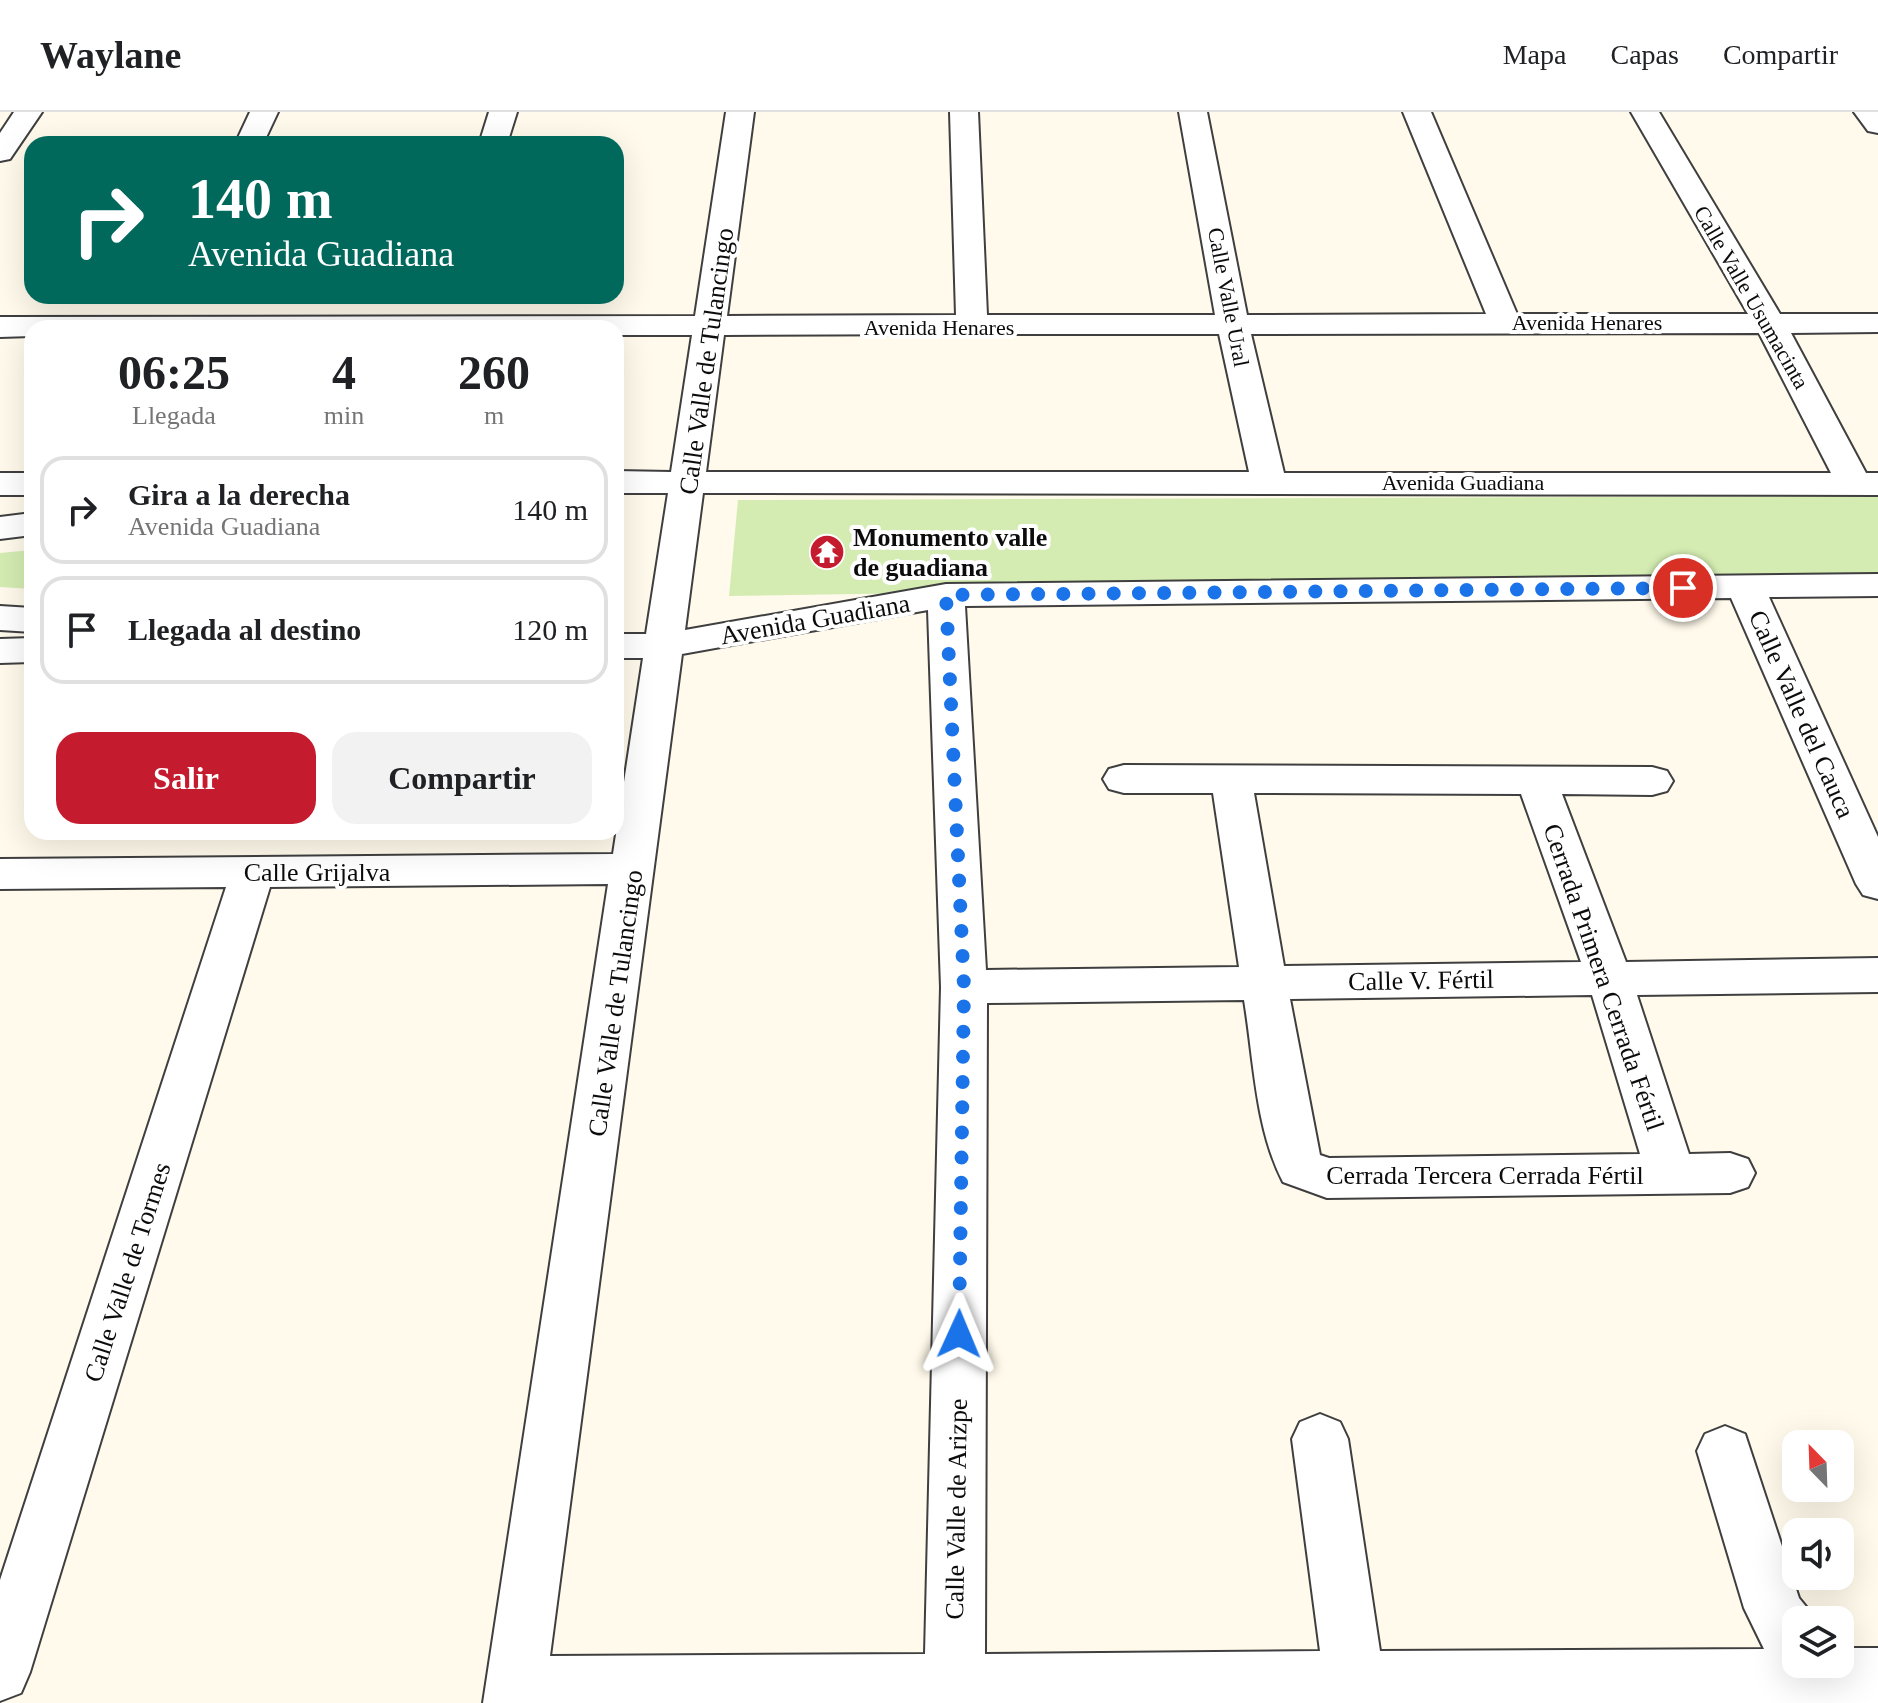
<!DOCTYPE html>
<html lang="es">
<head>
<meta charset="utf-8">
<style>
	body { margin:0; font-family:Georgia,serif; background:#f2f2f2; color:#202124; height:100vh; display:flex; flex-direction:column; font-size:30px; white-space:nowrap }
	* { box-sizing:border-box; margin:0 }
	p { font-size:26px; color:#757577 }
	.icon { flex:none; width:44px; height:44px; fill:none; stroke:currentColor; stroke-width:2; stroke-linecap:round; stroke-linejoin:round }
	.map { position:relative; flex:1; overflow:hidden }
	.drawer { position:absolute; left:24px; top:208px; width:600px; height:520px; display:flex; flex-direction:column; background:#fff; border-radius:24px; box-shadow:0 8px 32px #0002 }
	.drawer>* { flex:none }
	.guide { position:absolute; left:24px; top:24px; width:600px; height:168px; border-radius:24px; box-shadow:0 8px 32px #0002; background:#00695c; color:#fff; overflow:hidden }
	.needle { width:52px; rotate:337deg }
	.controls { position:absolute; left:1782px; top:1318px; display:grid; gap:16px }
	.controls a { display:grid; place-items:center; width:72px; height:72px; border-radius:16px; background:#fff; box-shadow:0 8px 32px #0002; font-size:40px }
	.pin { position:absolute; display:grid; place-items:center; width:68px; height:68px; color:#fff; margin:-34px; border:4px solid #fff; border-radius:50%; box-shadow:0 2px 8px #0007 }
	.me { position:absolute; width:88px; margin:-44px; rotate:1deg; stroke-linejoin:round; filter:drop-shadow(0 0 6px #0008) }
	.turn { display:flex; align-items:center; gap:28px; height:168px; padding:0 32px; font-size:36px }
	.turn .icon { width:104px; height:104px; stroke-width:2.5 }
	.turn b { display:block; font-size:56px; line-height:68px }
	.eta { display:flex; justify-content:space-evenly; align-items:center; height:136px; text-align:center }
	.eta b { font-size:48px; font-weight:800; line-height:56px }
	.button { display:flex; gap:16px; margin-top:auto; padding:16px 32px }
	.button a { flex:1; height:92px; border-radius:24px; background:#c51b2e; color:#fff; font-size:32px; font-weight:800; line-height:92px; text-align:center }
	.button a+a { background:#f2f2f2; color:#202124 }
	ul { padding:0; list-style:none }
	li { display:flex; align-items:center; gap:24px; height:108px; margin:0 16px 12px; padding:0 16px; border:4px solid #e0e0e0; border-radius:24px }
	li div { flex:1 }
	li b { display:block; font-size:30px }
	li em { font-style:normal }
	header { display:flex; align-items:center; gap:48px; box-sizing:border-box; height:112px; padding:0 40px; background:#fff; border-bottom:2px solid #e0e0e0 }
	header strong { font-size:38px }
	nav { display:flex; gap:44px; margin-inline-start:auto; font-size:28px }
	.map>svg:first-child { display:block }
</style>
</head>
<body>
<header>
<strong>Waylane</strong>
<nav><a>Mapa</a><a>Capas</a><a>Compartir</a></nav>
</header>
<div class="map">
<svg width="1878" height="1591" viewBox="0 0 1878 1591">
	<rect width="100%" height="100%" fill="#fffaeb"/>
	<path fill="#d4ecb2" d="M1878,384V466L729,484L738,388Z
		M32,438V477L0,475V441Z"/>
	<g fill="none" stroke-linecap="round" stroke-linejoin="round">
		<defs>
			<path id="minor" d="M14,0H42L10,47L0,49V21Z
				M250,0H278L263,32H235Z
				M489,0H517L507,32H479Z
				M726,0H754L727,204L956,203L950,0H978L987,203H1215L1179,0H1207L1247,203L1486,202L1403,0H1431L1517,202H1748L1631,0H1659L1780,202H1878V220L1791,221L1866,361H1878V383L703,381L685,518L946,472L1878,462V484L1769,485L1878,725V787L1863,783L1856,772L1731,486L965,494L986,858L1239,855L1213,681H1124L1109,677L1103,667L1109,657L1124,653L1652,655L1667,659L1673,669L1667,679L1652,683L1562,682L1626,850L1878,846V880L1637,883L1689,1042L1730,1041L1748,1047L1755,1061L1748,1075L1730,1081L1327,1086L1283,1070C1255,1016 1254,948 1244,888L987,891L985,1542L1320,1539L1292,1327L1300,1310L1320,1302L1340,1310L1348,1327L1380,1539L1764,1537L1744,1496L1697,1339L1705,1322L1725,1314L1745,1322L1799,1486L1817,1508H1796V1552H1840V1536H1878V1591H483L608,772L270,775L30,1560L21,1581L0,1589V1468L226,775L0,777V747L613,742L643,546H616V522H646L668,381H616V359L671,360L692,223H616V216H32V224L0,225V205L695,204ZM1759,221L1831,361H1284L1251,222ZM964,222H1219L1249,360H706L724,223ZM928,498L941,875L925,1542L550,1544L682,542ZM1254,681L1521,682L1581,850L1284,854ZM1592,883L1640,1042L1329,1046L1320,1043L1290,887Z
				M1854,0H1878V21L1868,19Z
				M0,361H32V383H0Z
				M32,401V423L0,427V405Z
				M0,494L32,496V520L0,518Z
				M32,526V550L0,551V527Z"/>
		</defs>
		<use href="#minor" stroke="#3f3f3f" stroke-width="4"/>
		<use href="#minor" fill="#fff" fill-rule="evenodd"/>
	</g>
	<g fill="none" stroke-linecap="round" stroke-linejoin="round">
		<path stroke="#1a73e8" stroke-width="14" stroke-dasharray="0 25.2" d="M959,1222L964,875L946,483L1683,476"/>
	</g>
	<defs>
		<symbol id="temple-disc" viewBox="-11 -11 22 22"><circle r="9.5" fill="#c51b2e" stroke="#fff"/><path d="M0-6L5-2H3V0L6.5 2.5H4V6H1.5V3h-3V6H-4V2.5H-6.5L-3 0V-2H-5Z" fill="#fff"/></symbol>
	</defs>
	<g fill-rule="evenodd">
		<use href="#temple-disc" x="807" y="420" width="40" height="40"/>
	</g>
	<g text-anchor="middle" stroke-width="8" stroke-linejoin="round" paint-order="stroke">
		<g font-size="22" fill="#0c0c0c" stroke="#fff">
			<text transform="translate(1229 185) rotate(79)" y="8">Calle Valle Ural</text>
			<text transform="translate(1752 185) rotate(60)" y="8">Calle Valle Usumacinta</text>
			<text x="1587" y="218">Avenida Henares</text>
			<text x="939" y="223">Avenida Henares</text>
			<text x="1463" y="378">Avenida Guadiana</text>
		</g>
		<g font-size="26" fill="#0c0c0c" stroke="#fff">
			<text transform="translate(706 249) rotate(-82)" y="9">Calle Valle de Tulancingo</text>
			<text transform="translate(815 507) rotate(-10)" y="9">Avenida Guadiana</text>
			<text transform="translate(1802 602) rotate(66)" y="9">Calle Valle del Cauca</text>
			<text x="317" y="769">Calle Grijalva</text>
			<text transform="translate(1604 865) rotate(71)" y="9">Cerrada Primera Cerrada Fértil</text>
			<text transform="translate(1421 868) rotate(-1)" y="9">Calle V. Fértil</text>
			<text transform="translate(615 891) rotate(-82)" y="9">Calle Valle de Tulancingo</text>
			<text x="1485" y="1072">Cerrada Tercera Cerrada Fértil</text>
			<text transform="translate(127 1160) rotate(-72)" y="9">Calle Valle de Tormes</text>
			<text transform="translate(956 1397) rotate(-89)" y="9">Calle Valle de Arizpe</text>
		</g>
		<g font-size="26" font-weight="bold" fill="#0c0c0c" stroke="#fff" text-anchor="start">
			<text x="853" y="434">Monumento valle<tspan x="853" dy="30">de guadiana</tspan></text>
		</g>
	</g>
</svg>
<div class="controls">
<a><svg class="needle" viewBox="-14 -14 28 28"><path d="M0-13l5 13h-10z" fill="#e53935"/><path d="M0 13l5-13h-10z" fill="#757577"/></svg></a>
<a><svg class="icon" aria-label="sound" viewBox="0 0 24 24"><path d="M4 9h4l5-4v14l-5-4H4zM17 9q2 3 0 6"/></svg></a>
<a><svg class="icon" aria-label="layers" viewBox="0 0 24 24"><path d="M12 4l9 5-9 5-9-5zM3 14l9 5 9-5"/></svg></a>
</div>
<div class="pin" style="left:1683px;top:476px;background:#d93025"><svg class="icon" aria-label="arrive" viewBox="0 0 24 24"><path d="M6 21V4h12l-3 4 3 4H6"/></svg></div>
<svg class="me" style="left:959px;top:1222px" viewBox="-20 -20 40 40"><path d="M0-17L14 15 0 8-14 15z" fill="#1a73e8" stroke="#fff" stroke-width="4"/></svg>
<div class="guide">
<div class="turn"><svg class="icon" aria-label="right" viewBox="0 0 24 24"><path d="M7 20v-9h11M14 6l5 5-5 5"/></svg><div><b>140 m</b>Avenida Guadiana</div></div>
</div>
<section class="drawer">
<div class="eta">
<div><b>06:25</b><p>Llegada</p></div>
<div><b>4</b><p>min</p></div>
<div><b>260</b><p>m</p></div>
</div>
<ul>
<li><svg class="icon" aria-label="right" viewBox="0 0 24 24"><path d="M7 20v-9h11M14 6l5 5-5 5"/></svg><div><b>Gira a la derecha</b><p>Avenida Guadiana</p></div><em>140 m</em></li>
<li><svg class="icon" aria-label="arrive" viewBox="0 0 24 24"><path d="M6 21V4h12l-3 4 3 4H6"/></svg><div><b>Llegada al destino</b></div><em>120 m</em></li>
</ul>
<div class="button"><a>Salir</a><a>Compartir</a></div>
</section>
</div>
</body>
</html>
